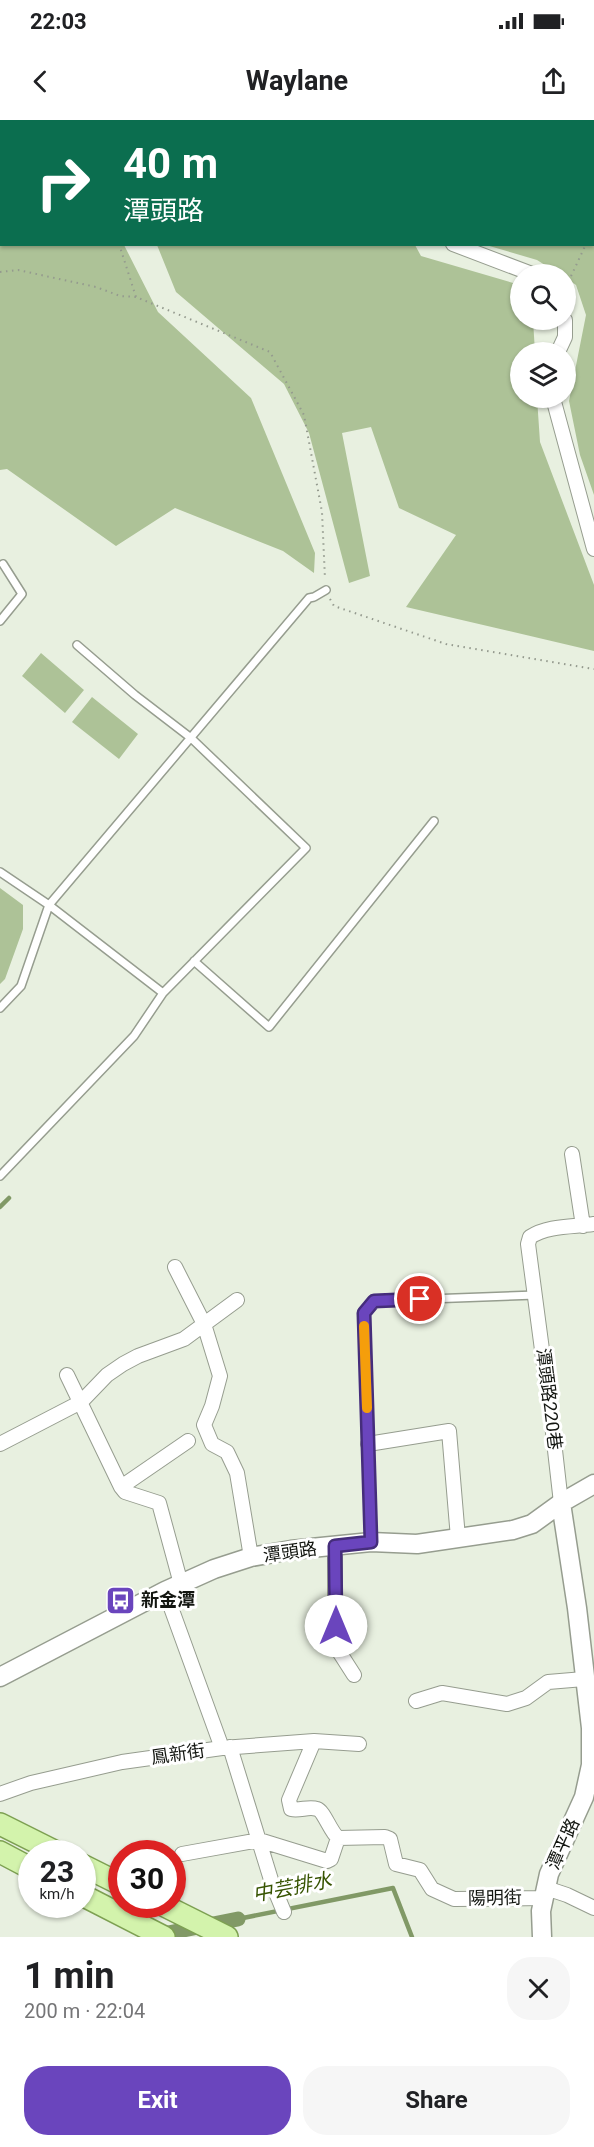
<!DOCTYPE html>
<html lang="en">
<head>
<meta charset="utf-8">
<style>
	body { margin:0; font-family:Roboto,"Noto Sans TC",sans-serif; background:#f6f6f6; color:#202124; height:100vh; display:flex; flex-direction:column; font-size:22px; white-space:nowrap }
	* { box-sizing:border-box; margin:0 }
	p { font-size:20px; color:#757577 }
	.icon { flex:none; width:33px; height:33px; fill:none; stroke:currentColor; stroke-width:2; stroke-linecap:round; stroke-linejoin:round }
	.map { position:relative; height:1817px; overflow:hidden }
	.details { display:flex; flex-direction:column; background:#fff; flex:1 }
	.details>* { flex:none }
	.banner { position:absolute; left:0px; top:0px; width:594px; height:126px; box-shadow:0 2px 4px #0004; background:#0b6e4f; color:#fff; overflow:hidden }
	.fabs { position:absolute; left:510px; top:144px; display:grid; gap:12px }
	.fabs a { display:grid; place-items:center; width:66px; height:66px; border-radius:50%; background:#fff; box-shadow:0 2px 4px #0004; font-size:30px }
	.speed { position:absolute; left:18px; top:1720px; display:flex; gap:12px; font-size:30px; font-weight:700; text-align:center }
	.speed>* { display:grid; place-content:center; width:78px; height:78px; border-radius:50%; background:#fff; box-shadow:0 2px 4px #0004; line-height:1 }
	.speed small { font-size:15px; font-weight:400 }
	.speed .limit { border:9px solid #d22; background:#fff; color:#111 }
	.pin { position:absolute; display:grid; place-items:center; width:51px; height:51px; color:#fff; margin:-26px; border:3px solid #fff; border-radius:50%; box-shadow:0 2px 6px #0007 }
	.me { position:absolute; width:66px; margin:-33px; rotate:0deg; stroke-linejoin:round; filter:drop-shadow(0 0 4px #0008) }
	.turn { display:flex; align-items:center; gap:21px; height:126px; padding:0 24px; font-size:27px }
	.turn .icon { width:78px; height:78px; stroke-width:2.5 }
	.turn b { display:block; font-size:42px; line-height:51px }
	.round { display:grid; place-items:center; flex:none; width:63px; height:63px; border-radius:24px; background:#f6f6f6 }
	.head { display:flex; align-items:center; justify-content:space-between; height:102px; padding:0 24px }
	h1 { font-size:36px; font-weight:700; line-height:45px }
	.primary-button { display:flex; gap:12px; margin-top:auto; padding:12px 24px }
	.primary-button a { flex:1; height:69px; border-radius:24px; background:#6a45bd; color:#fff; font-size:24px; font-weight:700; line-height:69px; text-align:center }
	.primary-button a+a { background:#f6f6f6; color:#202124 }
	.status { display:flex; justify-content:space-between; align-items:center; height:42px; padding:0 30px; background:#fff; direction:ltr }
	.status svg { height:16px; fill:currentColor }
	header { display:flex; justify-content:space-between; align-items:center; height:78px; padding:0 24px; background:#fff; font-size:27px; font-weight:700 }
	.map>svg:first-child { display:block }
</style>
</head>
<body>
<div class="status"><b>22:03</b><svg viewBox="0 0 49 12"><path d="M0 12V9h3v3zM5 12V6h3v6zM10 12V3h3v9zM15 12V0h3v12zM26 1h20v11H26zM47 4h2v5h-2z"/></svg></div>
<header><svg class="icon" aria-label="back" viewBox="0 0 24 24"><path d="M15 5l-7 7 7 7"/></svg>Waylane<svg class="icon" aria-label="share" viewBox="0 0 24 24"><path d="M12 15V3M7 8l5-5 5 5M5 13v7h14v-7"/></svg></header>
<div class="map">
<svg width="594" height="1817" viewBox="0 0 594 1817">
	<rect width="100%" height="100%" fill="#e8f0e0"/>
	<path fill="#adc297" d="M0,0H23L2,2V124L124,125L158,192L251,278L315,433L314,453L283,431L175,388L116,426L7,349L0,350Z
		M52,0H364L365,1L52,2Z
		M402,0H594V375L580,335L569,281L586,195L576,165L566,158V154H559L537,140L486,125L592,124V2Z
		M157,125H415L421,136L520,165V200H533L535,232H520V278H537L540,322L594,465V531L406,487L456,415L399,388L371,307L342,313L370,456L349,463L309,313L284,264L176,172Z
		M41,533L84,570L65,593L22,556Z
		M92,577L138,614L119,639L72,602Z
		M0,768L23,785V809L5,859L0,864Z"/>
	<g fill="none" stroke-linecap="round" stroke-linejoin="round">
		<path stroke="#819966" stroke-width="4.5" d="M0,1087L9,1078
			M238,1799L393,1768L412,1817"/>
		<path stroke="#819966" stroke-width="15" d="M153,1816L238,1799"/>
		<defs>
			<path id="lane" d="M0,501L22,474L3,444
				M0,752L49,785L163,873L306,728L191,618L135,575L77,525
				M194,841L269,907L434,701
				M0,888L21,866L49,785L309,478L314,477L326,470
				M0,1056L134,916L163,873
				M371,1421L364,1193L374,1181L536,1175"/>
			<path id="street" d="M383,0L384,2
				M453,124L532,154
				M558,232L565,217V200
				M553,278L594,429
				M572,1034L583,1106
				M175,1147L204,1204L220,1256L212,1286L204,1305L212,1324L227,1332L237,1353L251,1437
				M67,1255L121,1367L125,1372L159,1383L181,1464
				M546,1260L528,1124L530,1117C548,1105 574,1107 594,1104
				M551,1295L561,1383
				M0,1324L81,1282L107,1255L123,1244L138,1236L184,1219L237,1180
				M368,1324L449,1311L458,1418
				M121,1367L188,1321
				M335,1426V1521L338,1530L354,1555
				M165,1471L222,1628
				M416,1581L442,1573L507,1584L526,1578L548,1562L584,1559
				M314,1621L289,1680L291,1689C300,1691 309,1686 317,1689C324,1691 330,1711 338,1718L385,1717L390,1719L396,1744L420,1750L432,1769L454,1779L544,1778
				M230,1627L272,1763L284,1792
				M0,1674L31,1663L122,1642L222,1628L314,1621L359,1624
				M182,1734L259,1720L327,1741L331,1739L338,1718
				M546,1768L567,1775L594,1788"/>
			<path id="secondary" d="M0,1557L165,1471L214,1449L251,1437L291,1430L371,1422L417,1424L513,1410L532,1404L561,1383L594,1364
				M542,1817L541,1791L549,1754L584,1677L591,1645V1608L577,1488L561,1383"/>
			<path id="primary" d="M0,1704L60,1734
				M0,1732L32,1749
				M82,1745L122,1765
				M82,1775L164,1817
				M163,1785L227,1817"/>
		</defs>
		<use href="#lane" stroke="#969d8f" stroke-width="10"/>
		<use href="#street" stroke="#969d8f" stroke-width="16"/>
		<use href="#secondary" stroke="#969d8f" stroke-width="21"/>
		<use href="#primary" stroke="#7da052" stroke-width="24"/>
		<path stroke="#949a8e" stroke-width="2" stroke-dasharray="1.5 4.5" stroke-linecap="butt" d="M5,0L6,2
			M592,119L594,118
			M119,124L136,177L270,232L304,295L322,392L325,459
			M0,152L18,150L96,167L120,176L136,177
			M566,167L586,124
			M330,479L334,486L446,524L594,549"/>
		<use href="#lane" stroke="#fff" stroke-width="7"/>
		<use href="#street" stroke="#fff" stroke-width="14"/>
		<use href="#secondary" stroke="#fff" stroke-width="18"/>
		<use href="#primary" stroke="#d3f3ac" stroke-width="21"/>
	</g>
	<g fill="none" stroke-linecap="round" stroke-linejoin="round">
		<defs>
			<path id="route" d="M336,1506L335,1426L371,1422L364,1193L374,1181L420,1179"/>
		</defs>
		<use href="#route" stroke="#452d7b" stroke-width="15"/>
		<use href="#route" stroke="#6a45bd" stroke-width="10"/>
		<path stroke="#f59e0b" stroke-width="10" d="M364,1206L367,1288"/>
	</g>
	<defs>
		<symbol id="bus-square" viewBox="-11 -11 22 22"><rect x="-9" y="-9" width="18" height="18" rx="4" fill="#6a45bd" stroke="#fff"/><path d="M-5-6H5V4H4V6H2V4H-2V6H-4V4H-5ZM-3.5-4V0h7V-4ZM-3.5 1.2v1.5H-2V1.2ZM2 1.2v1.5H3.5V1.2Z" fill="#fff"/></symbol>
	</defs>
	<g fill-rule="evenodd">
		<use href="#bus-square" x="104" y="1464" width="33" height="33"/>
	</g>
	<g text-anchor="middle" stroke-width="6" stroke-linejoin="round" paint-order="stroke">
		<g font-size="18" fill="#131611" stroke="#fff">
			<text transform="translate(549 1279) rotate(83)" y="6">潭頭路220巷</text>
			<text transform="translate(290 1432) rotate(-8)" y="6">潭頭路</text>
			<text transform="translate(178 1634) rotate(-8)" y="6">鳳新街</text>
			<text transform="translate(563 1724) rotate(-66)" y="6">潭平路</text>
			<text transform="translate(495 1778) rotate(-1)" y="6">陽明街</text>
		</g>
		<g font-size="18" font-weight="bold" fill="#131611" stroke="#fff" text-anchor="start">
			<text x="141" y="1486">新金潭</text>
		</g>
		<g font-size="20" font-style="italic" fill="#375402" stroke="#fff">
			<text transform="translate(292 1767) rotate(-11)" y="7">中芸排水</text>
		</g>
	</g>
</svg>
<div class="fabs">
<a><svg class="icon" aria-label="search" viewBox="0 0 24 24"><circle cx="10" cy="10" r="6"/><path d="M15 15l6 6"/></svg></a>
<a><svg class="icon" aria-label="layers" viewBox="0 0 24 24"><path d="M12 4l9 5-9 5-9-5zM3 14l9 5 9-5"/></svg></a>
</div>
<div class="speed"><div>23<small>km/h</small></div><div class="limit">30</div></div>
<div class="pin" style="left:420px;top:1179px;background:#d93025"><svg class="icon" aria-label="arrive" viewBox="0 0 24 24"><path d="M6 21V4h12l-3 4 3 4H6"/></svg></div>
<svg class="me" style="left:336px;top:1506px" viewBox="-20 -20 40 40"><circle r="19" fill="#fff"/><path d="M0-13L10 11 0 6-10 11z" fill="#6a45bd"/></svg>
<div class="banner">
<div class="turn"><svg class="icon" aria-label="right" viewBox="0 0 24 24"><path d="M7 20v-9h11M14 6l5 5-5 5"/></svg><div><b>40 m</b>潭頭路</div></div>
</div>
</div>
<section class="details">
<div class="head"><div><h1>1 min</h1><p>200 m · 22:04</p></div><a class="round"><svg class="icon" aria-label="close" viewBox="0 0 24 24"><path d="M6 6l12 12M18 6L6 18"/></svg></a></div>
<div class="primary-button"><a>Exit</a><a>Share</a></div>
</section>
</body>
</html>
